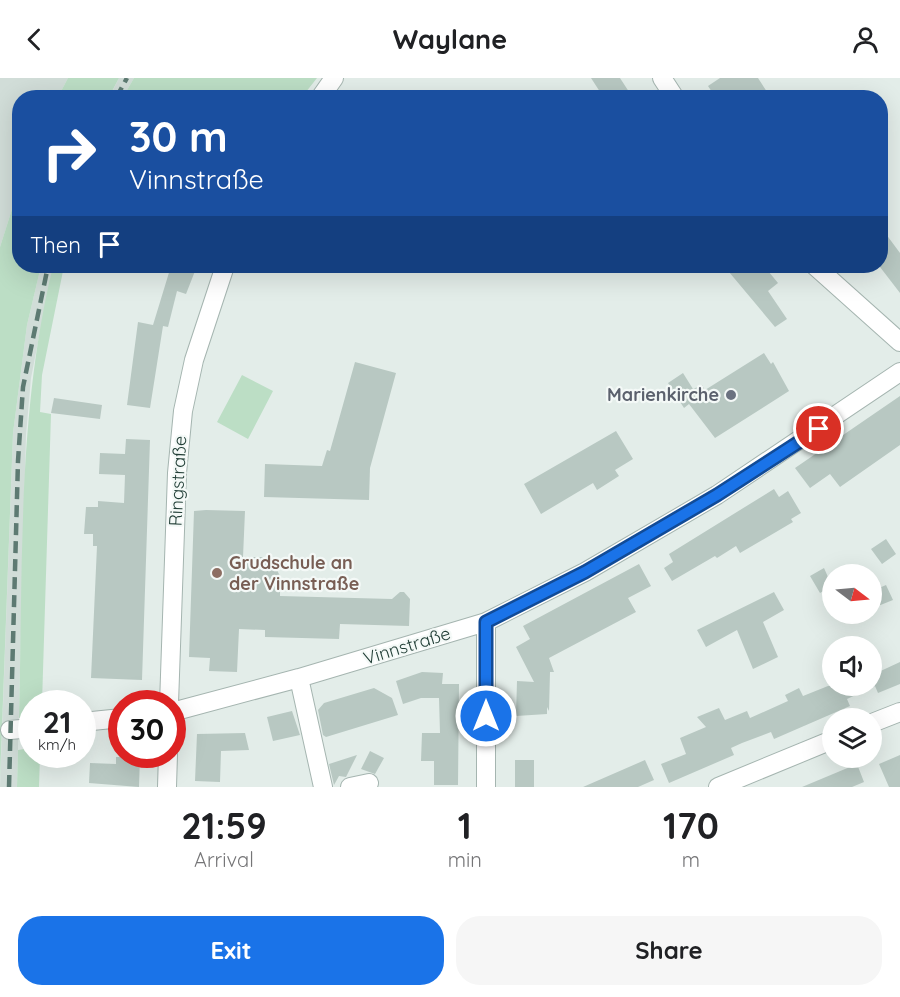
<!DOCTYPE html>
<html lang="en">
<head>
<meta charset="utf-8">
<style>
	body { margin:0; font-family:Quicksand,sans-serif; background:#f6f6f6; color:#202124; height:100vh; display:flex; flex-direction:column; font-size:22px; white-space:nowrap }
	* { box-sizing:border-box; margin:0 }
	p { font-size:20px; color:#757577 }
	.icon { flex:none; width:33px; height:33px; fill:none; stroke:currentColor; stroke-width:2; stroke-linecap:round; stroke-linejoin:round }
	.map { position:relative; height:709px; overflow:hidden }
	.details { display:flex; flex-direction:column; background:#fff; flex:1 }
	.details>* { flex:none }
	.banner { position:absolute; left:12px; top:12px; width:876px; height:183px; border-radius:24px; box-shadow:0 6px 24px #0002; background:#1a4fa0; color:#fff; overflow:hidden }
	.needle { width:39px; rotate:106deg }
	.tools { position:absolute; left:822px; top:486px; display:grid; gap:12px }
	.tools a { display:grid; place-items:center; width:60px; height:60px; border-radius:50%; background:#fff; box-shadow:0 6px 24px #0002; font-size:30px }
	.speed { position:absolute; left:18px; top:612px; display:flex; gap:12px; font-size:30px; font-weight:700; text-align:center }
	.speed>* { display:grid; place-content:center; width:78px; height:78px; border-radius:50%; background:#fff; box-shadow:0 6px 24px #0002; line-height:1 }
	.speed small { font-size:15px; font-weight:400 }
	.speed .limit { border:9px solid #d22; background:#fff; color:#111 }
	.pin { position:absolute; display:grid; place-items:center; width:51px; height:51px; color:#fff; margin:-26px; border:3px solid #fff; border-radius:50%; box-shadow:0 2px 6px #0007 }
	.me { position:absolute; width:66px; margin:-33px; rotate:0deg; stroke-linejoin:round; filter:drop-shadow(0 0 4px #0008) }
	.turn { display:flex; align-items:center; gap:21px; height:126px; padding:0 18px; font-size:27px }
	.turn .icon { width:78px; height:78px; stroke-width:2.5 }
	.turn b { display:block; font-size:42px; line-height:51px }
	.then { display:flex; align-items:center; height:57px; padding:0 18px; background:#0003; gap:12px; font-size:22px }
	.eta { display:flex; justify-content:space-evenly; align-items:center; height:102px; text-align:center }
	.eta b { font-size:36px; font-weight:700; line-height:42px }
	.primary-button { display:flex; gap:12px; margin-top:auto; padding:12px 18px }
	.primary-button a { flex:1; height:69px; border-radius:24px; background:#1a73e8; color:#fff; font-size:24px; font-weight:700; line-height:69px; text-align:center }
	.primary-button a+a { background:#f6f6f6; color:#202124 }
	header { display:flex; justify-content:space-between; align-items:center; height:78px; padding:0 18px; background:#fff; font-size:27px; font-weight:700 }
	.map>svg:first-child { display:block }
</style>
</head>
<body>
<header><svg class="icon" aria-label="back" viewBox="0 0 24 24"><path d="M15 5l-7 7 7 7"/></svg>Waylane<svg class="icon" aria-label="person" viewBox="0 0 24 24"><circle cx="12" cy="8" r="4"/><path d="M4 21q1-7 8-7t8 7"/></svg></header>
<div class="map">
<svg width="900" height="709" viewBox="0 0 900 709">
	<rect width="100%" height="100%" fill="#e3ede9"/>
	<path fill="#d1ddd8" d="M0,0H68L58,19L20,20L19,109L0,169Z
		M119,0H134L123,19L109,20Z
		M41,188H53L31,300L26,357L17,709H0L13,355L27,247Z"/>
	<path fill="#bcdec5" d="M68,0H119L109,19H58Z
		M134,0H317L302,19H123Z
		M19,109L20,188H41L27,247L13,355L0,702V169Z
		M53,188H64L42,297L40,334L51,336L42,625L32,626L31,639L19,640C23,489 17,336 53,188Z
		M242,297L273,313L248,361L217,344Z
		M31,670L32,676L40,677L39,709H17L18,672Z"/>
	<path fill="#b8c8c2" d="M591,0H620L633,20H604Z
		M720,0H758L771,20H716L708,8Z
		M880,148L900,175V215L880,189Z
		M171,188H197L186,216L177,213L168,249L163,248L150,330L127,327L138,244L153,247Z
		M724,188H764L778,205L768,213L787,241L775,249Z
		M764,275L771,286L773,284L789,313L715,360L689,326L684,330L668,305L683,295L693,311L702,307L705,312Z
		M355,284L396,295L370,390L369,422L264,419L265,386L322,388L327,372L330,373Z
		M900,318V367L840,409L830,396L810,410L795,390Z
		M54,320L102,327L100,341L51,335Z
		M616,353L633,381L615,392L619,398L597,412L593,405L541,436L524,406Z
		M126,361L150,362L142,602L91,600L97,468H93V456H84L86,429H98V423L124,425L125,397L99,396L100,375L125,376Z
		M774,411L779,419L788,413L801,435L791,441L793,444L740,475L736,468L717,480L715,478L672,503L664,490L673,484L669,476Z
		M206,432L245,433L243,479H263L273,484L280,498V518L392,521L400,514H404L410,521L409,548L340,546L339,561L265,559V552L239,551L237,594L209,593L210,580L189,579L194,433Z
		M886,461L896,476L882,486L871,471Z
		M639,486L651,508L628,520L636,534L549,580L554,594H550L549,633L547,629V636L516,638L517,603L534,604L516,569L530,561L523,548Z
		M824,490L832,508L820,515L810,498Z
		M886,507L893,522L878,528L872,513Z
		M774,514L784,532L763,544L778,579L753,591L737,552L706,569L697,552Z
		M900,584V606L878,615L875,608L847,621L850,628L774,661L771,654L742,665L731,670L734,677L669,705L661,686L686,676L680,660L706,649L697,639L719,630L725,642L747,633L750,640L788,623L785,617L799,610L803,618L828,608H875L872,597Z
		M422,594L443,595L442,606H459L458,707H434V683H421L422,655H440L439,620H421L403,626L396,603Z
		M374,610L392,620L398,637L326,659L323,657L318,632L324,625Z
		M292,633L300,657L273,663L267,639Z
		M245,655L249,672L221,673L220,704L195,703L197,656Z
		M370,673L384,680L375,696L361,691Z
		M357,677L346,699L339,698L334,707L329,686Z
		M900,677V709H889L879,686Z
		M116,679H140L139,709L89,705L90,685L116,686Z
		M515,682H534V709H515Z
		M645,682L654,702L638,709H583Z
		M857,686L864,704L852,709H802Z"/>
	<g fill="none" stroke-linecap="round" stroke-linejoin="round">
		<defs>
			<path id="minor" d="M662,0L675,20
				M320,20L334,0
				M815,188L900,264
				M486,544V709
				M299,600L323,709
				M169,626L177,395L183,333L194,282L225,188
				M172,634L299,600L486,544L585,494L717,417L900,294
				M82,644L122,640
				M872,645L900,634
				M10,652L32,650
				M167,709L168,676
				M350,709L369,705
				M718,709L832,662"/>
		</defs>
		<use href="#minor" stroke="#a5b5b0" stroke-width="20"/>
		<use href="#minor" stroke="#fff" stroke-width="18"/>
		<path stroke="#5d7a72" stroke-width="4.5" stroke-dasharray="12 6" stroke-linecap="butt" d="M116,20L127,0
			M9,709L18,383L23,309L48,188"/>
	</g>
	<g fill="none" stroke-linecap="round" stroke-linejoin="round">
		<defs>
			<path id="route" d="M486,638V544L585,494L717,417L819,351"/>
		</defs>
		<use href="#route" stroke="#114b97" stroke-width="15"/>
		<use href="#route" stroke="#1a73e8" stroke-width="10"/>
	</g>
	<circle fill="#6b7280" stroke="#f4f9f7" stroke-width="2" cx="731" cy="317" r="6"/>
	<circle fill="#8d6e63" stroke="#f4f9f7" stroke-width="2" cx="217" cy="495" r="6"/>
	<g text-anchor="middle" stroke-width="4.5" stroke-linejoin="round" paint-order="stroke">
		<g font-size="18" font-weight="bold" fill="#5b616d" stroke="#f4f9f7" text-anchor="end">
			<text x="719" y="323">Marienkirche</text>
		</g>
		<g font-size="18" fill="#223f37" stroke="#f4f9f7">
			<text transform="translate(178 403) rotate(-87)" y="6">Ringstraße</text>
			<text transform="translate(407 568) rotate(-17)" y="6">Vinnstraße</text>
		</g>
		<g font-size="18" font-weight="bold" fill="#785e54" stroke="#f4f9f7" text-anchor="start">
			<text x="229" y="491">Grudschule an<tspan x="229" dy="21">der Vinnstraße</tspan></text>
		</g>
	</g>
</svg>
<div class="tools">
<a><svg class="needle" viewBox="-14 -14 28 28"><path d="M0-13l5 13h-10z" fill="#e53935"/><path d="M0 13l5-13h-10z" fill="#757577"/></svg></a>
<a><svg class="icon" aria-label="sound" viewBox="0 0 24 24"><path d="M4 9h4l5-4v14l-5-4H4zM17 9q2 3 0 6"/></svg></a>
<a><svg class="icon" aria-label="layers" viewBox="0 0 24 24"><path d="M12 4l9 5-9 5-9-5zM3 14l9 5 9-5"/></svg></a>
</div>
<div class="speed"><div>21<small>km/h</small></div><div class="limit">30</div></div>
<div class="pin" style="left:819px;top:351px;background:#d93025"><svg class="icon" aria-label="arrive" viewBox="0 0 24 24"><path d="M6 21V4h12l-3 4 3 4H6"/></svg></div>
<svg class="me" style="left:486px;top:638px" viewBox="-20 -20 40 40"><circle r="17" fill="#1a73e8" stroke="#fff" stroke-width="3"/><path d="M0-11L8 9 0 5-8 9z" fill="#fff"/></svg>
<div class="banner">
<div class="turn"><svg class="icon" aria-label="right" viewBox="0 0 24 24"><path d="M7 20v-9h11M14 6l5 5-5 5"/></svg><div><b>30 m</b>Vinnstraße</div></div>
<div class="then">Then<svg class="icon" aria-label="arrive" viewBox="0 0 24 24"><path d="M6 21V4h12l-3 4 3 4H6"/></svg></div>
</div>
</div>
<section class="details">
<div class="eta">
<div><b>21:59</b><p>Arrival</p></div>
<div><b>1</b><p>min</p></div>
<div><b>170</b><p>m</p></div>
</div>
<div class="primary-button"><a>Exit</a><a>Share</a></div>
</section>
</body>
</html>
